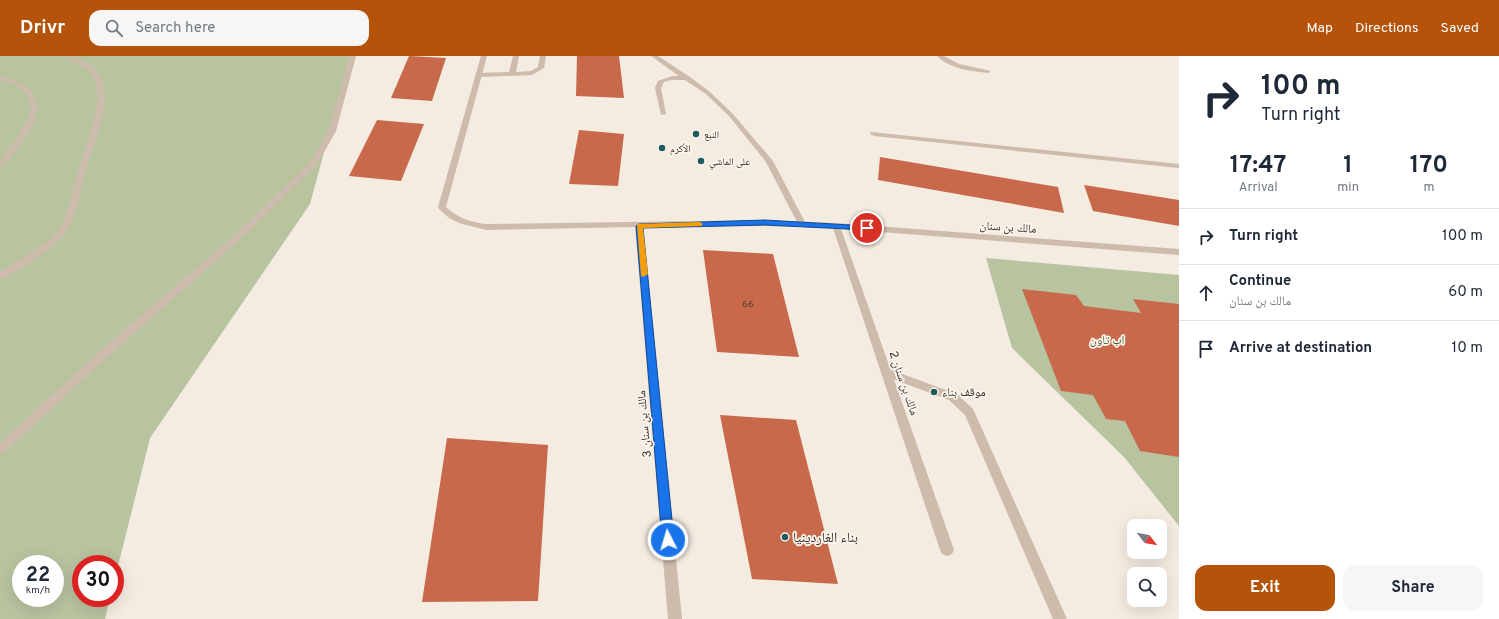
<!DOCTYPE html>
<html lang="en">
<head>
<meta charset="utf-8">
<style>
	body { margin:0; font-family:Overpass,"Noto Naskh Arabic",sans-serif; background:#f6f6f7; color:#1f2937; height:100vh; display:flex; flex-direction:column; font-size:15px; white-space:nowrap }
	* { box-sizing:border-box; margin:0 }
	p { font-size:13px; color:#747a83 }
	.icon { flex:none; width:22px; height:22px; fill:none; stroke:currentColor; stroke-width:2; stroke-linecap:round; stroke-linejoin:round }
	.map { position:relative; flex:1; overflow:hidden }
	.drawer { display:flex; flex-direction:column; background:#fff; width:320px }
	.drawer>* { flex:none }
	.banner { background:#fff; color:#1f2937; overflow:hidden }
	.needle { width:26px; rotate:121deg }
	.buttons { position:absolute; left:1127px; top:463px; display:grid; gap:8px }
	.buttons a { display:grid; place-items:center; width:40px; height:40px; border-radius:8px; background:#fff; box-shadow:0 4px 16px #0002; font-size:20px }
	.speed { position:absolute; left:12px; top:499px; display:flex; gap:8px; font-size:20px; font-weight:700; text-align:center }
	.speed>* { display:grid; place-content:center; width:52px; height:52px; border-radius:50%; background:#fff; box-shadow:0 4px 16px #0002; line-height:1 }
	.speed small { font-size:10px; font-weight:400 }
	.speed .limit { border:6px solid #d22; background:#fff; color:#111 }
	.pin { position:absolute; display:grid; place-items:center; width:34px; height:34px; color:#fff; margin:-17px; border:2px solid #fff; border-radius:50%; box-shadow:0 1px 4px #0007 }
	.me { position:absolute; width:44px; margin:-22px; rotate:355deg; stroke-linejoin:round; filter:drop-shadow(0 0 3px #0008) }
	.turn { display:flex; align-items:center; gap:14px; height:84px; padding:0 16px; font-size:18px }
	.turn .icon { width:52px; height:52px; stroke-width:2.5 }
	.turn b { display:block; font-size:28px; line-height:34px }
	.eta { display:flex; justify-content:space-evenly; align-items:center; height:68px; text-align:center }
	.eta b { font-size:24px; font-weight:700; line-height:28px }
	.primary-button { display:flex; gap:8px; margin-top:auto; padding:8px 16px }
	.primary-button a { flex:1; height:46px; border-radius:12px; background:#b45309; color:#fff; font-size:16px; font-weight:700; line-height:46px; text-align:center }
	.primary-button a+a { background:#f6f6f7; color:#1f2937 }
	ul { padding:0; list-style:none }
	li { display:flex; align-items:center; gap:12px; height:56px; padding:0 16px; border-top:1px solid #e0e1e3 }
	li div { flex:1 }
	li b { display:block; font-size:15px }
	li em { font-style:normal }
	header { display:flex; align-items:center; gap:24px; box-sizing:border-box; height:56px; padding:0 20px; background:#b45309; color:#fff }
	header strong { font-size:19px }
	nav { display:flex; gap:22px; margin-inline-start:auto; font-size:14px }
	.search { width:280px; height:36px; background:#f6f6f7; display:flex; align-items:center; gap:10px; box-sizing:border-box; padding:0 14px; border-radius:12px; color:#747a83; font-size:15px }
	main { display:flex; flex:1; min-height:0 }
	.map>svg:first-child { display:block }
</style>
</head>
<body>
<header>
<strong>Drivr</strong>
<div class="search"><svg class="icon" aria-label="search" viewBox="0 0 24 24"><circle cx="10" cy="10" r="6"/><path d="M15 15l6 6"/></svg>Search here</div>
<nav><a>Map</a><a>Directions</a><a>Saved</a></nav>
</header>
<main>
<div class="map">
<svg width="1179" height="563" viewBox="0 0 1179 563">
	<rect width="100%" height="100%" fill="#f4ebe1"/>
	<path fill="#b8c4a0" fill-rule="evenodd" d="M0,0H350L310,148L150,382L115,522V508H81V542H110L105,563H0ZM21,508H55V542H21Z
		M986,202L1179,219V470L1124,401L1012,292Z"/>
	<path fill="#c8694b" d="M409,0L446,2L432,45L391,42Z
		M577,0H619L624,42L576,40Z
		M377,64L424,68L401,125L349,120Z
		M579,74L624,78L618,130L569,128Z
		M880,101L1058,131L1064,157L878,124Z
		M1084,129L1179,144V170L1093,155Z
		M703,194L773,198L799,301L717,296Z
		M1022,233L1076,239L1084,250L1141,257L1133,243L1179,248V401L1140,395L1125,365L1106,363L1093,339L1061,335Z
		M720,359L796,364L838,528L752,523Z
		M447,382L548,389L538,545L422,546Z"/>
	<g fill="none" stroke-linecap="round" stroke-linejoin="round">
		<path fill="#cdbbac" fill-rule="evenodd" d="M513,0H519L516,16L531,15L538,11L540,0H546L544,12L532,19L478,21L475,19L478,17L509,16Z
			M651,0H658L690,21L710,36L733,58L773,105L806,168L805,170H799L798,168L766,106L729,60L706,38L685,24H672L664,26L661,32L666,58L661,59L655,32L658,25L672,20H679Z
			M937,0H944L959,8L991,15L988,17C971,15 950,13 937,0Z
			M886,312L957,338L973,353L1067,563H1053L965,359L949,344L882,319L881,316L882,313Z"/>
		<path fill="#cdbbac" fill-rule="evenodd" d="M64,0C73,0 79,3 87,7C124,28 93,87 85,117C79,138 78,160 65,178C55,190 15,219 0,223V216L34,195L52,182L63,168L69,150L77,118L93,69L98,43L97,31L92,18L86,12Z
			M350,0H356L336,75L318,107L243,181L112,297L4,397L0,399V387L104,291L237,177L312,104L328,75Z
			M481,0H487L446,151C458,162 470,166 486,168L765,164L836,167L1179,193V199L841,173L954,494L952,498L947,500L942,498L940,494L833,172L765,170L643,171L682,563H668L635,171L486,174L459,167L449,162L439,153L438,151Z
			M0,20C65,36 31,77 3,111H0C0,101 9,94 15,85C36,56 40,34 0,24Z
			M871,76L1179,108V112L874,80L870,78Z"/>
	</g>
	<path fill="#1a73e8" stroke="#114b97" d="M765,164L867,170L871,172L867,174L765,169L643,172L674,484L672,488L668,490L664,488L662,484L636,170L639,168Z"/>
	<path fill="#f59e0b" d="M699,166L702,167V170L643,172L648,218L643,221L641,220L637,168Z"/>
	<g fill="#1f5a5e" stroke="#fbf5ee" stroke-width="1.5">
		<circle cx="696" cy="78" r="4"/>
		<circle cx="662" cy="92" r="4"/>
		<circle cx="701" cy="105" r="4"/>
		<circle cx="934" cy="336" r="4"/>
		<circle cx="785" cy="481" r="4"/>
	</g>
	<g text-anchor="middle" stroke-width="3.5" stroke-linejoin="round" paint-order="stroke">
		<g font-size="10" fill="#3b302b" stroke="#fbf5ee" text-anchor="start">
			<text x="704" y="82">النبع</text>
			<text x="670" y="96">الأكرم</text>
			<text x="709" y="109">على الماشي</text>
		</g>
		<g font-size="10" fill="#5e3e33">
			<text x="748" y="251">66</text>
		</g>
		<g font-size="12" fill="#3b302b" stroke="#fbf5ee">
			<text transform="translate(1008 171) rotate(4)" y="4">مالك بن سنان</text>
			<text transform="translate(904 327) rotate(71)" y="4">مالك بن سنان 2</text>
			<text transform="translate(644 368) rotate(-95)" y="4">مالك بن سنان 3</text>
		</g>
		<g font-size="12" fill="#4a5a2e" stroke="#fbf5ee">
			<text x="1107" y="288">اب تاون</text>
		</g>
		<g font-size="12" fill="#3b302b" stroke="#fbf5ee" text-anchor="start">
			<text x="942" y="340">موقف بناء</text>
		</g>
		<g font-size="14" fill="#3b302b" stroke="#fbf5ee" text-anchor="start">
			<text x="793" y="486">بناء الغاردينيا</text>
		</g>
	</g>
</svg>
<div class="buttons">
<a><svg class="needle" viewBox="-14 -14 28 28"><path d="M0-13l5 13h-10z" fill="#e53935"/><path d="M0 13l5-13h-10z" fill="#747a83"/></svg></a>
<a><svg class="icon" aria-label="search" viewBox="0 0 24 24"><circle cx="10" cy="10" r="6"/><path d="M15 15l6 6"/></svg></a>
</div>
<div class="speed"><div>22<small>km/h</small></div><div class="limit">30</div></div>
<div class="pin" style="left:867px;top:172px;background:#d93025"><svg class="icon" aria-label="arrive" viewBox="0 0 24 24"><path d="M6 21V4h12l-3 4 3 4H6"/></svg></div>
<svg class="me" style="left:668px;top:484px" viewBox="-20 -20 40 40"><circle r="17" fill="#1a73e8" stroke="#fff" stroke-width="3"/><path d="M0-11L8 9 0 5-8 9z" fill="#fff"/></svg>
</div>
<section class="drawer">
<div class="banner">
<div class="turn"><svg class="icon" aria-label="right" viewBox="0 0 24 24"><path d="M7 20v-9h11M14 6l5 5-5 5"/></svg><div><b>100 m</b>Turn right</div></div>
</div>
<div class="eta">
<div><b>17:47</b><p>Arrival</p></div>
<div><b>1</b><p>min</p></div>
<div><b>170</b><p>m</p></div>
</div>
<ul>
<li><svg class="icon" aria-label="right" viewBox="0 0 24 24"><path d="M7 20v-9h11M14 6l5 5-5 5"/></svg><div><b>Turn right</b></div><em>100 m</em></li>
<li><svg class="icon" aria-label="ahead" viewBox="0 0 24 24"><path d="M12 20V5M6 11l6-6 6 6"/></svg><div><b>Continue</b><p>مالك بن سنان</p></div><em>60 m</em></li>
<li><svg class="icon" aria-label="arrive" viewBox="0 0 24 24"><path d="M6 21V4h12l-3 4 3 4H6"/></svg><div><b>Arrive at destination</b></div><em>10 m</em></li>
</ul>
<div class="primary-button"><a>Exit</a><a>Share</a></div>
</section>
</main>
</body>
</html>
